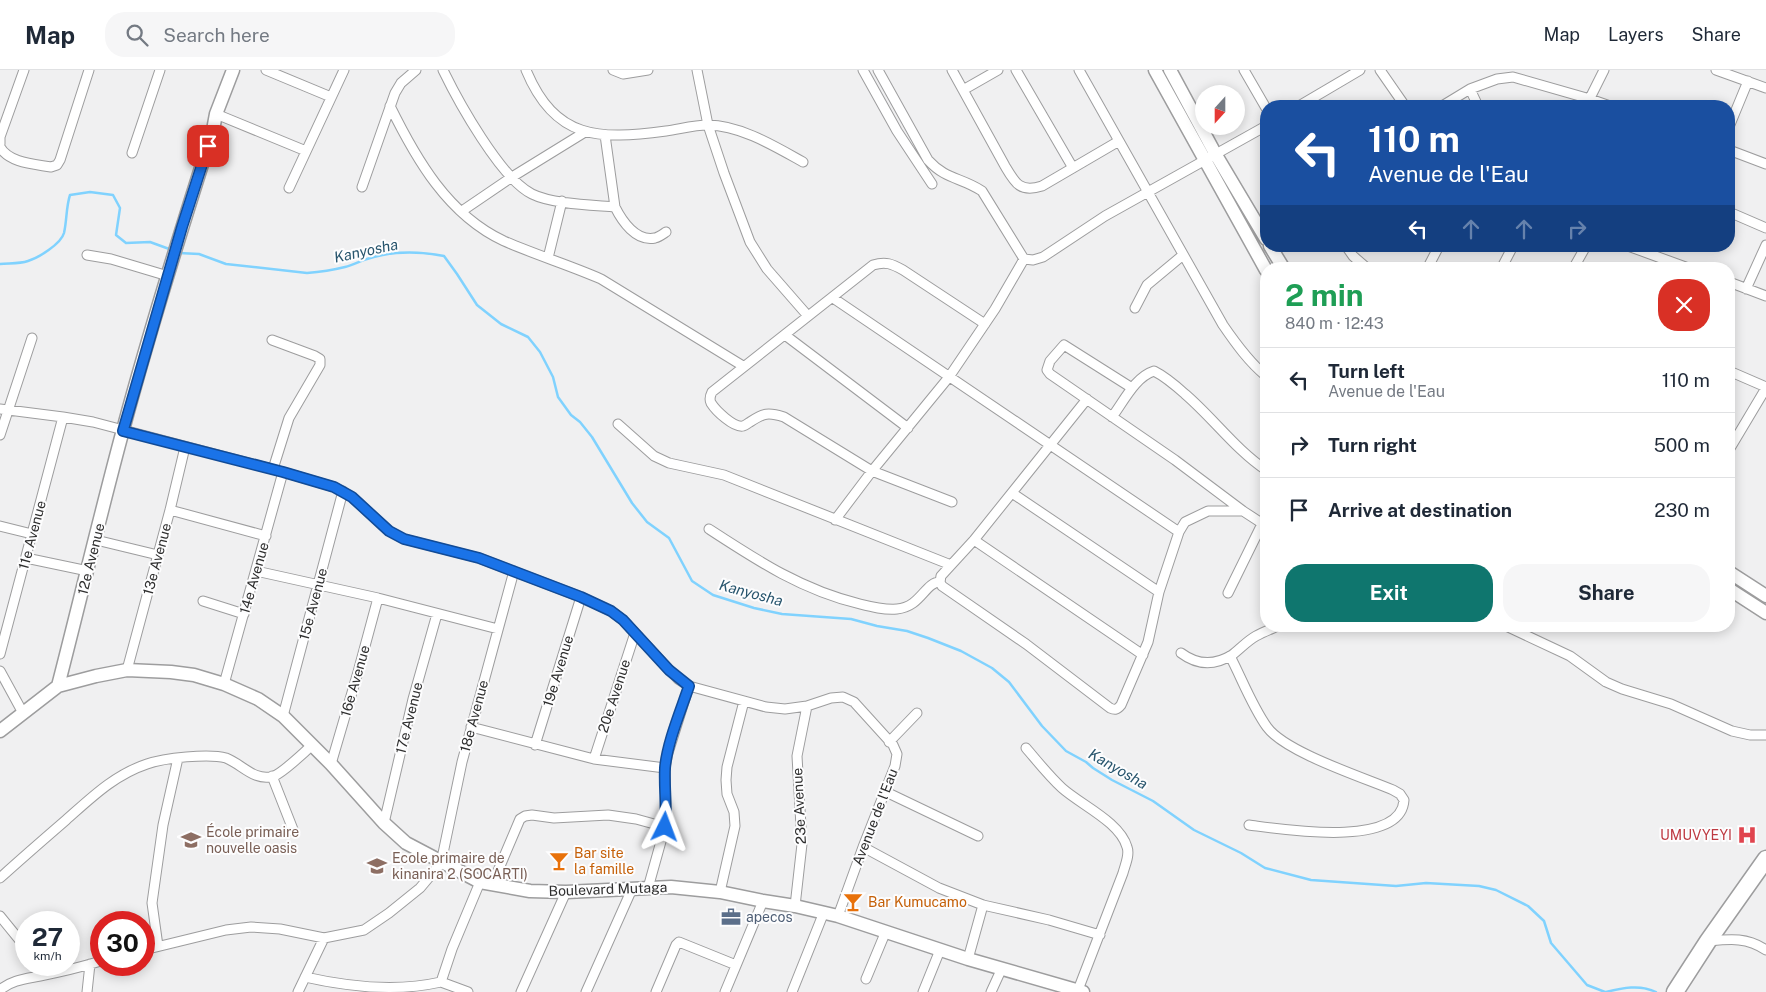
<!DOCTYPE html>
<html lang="en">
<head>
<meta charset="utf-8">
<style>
	body { margin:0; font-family:"Public Sans",sans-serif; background:#f6f6f7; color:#1f2937; height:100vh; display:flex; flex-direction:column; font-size:19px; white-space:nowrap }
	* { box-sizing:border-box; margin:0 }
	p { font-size:16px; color:#747a83 }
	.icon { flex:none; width:28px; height:28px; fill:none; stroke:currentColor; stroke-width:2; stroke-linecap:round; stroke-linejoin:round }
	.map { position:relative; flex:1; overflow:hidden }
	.sheet { position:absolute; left:1260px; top:192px; width:475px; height:370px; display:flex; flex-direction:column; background:#fff; border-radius:20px; box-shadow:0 2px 12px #0003 }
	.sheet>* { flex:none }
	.hud { position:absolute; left:1260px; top:30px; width:475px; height:152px; border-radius:20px; box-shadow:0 2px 12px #0003; background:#1a4fa0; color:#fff; overflow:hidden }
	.needle { width:32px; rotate:201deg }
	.buttons { position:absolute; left:1195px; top:15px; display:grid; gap:10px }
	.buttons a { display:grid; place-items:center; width:50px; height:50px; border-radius:50%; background:#fff; box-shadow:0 2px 12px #0003; font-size:25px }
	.speed { position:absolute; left:15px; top:841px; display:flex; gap:10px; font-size:25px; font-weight:700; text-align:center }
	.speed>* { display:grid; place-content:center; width:65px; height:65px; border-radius:50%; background:#fff; box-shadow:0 2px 12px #0003; line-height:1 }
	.speed small { font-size:12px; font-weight:400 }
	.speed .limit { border:8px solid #d22; background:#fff; color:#111 }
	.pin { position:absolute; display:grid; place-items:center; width:42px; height:42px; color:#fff; margin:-21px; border-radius:10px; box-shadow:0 2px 8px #0006 }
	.me { position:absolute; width:55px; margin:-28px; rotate:3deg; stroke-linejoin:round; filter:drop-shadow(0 0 4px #0008) }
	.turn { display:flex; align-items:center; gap:18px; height:105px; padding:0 25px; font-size:22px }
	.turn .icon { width:65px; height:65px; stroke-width:2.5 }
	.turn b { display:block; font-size:35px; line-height:42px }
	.lanes { display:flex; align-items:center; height:48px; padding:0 25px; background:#0003; justify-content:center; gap:25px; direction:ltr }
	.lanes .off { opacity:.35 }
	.round { display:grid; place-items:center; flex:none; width:52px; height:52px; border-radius:20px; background:#f6f6f7 }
	.summary { display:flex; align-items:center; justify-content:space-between; height:85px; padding:0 25px }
	h1 { font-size:30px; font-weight:700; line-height:38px; color:#1e9e55 }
	.cta { display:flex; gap:10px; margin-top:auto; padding:10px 25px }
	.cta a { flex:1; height:58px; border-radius:20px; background:#0f766e; color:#fff; font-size:20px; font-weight:700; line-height:58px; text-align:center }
	.cta a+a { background:#f6f6f7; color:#1f2937 }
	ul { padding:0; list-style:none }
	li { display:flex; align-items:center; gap:15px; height:65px; padding:0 25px; border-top:1px solid #e0e1e3 }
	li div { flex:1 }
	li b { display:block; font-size:19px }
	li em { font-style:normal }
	header { display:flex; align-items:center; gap:30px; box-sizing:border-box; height:70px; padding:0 25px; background:#fff; border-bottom:1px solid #e0e1e3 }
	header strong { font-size:24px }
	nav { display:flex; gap:28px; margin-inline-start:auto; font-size:18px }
	.search { width:350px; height:45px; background:#f6f6f7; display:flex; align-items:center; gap:12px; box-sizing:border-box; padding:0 18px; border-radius:20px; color:#747a83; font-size:19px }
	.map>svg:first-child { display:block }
</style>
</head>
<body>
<header>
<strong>Map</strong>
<div class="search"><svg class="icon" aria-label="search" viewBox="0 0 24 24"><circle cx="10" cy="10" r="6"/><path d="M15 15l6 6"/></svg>Search here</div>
<nav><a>Map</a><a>Layers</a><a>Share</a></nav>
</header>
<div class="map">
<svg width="1766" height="922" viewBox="0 0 1766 922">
	<rect width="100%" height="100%" fill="#f0f0f1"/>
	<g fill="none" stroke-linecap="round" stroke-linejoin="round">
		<path stroke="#80d2fe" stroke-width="2.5" d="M179,183L199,184L226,194L307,203C320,202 333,200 345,197C353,195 360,191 367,189C391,181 419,181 444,186L457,204L477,235L501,254L528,267L540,282L553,307L558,327L571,345L580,352L592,367L632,433L647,452L669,468L692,511L713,525L754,538L782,544L851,549L877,556L907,561L928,568L961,581L992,598L1009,612L1042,656L1066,681L1086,692L1093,698L1112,710L1153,731L1194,760L1241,783L1265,798L1311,810L1396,816L1426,813L1479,816L1496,820L1528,836L1544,851L1551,873L1587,915L1605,922
			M0,194C9,193 19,194 28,191C38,188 61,174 64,163C67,150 66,137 70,125L90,122L113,125L120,138L116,165L126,173L150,172L172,180
			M1606,922C1622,918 1640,914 1656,922"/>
		<defs>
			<path id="street" d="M266,0L331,27
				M443,0C458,31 501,109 532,124C552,134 592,135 615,137C622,151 636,172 655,168C659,167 663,164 666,162
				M526,0C555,70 599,70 666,61C680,59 694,55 708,55C740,55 776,77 803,92
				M613,0L623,4L648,0
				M697,0L708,55L724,103L750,172L767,199L808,246
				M863,0L897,61L932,114
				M878,0L928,90C946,110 961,107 982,121L1024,189L1033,190L1043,187L1105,146L1266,56
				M952,0L1005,96C1015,113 1020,123 1042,116L1119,71
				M1016,0L1073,98
				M1079,0L1223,255C1236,274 1249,292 1266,306
				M1244,0L1266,38
				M1380,0L1405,36
				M1716,0L1766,18
				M1470,19L1478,36
				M963,20L998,0
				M390,36C416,89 448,145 504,171C536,185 569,195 601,209L743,296
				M1299,36L1360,0
				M1442,36L1470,19L1497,9L1513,7L1590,29L1610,36
				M1586,36L1604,0
				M216,44L306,81
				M1729,57L1748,11
				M605,65L615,137
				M0,74V67L24,0
				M0,77C9,93 34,94 51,97L57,95L60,90L89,0
				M1729,80L1766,94
				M132,83L160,0
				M362,117L395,23L401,13L416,0
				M289,118L344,0
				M462,141L512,107L585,62
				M1729,142L1766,158
				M1346,176L1353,186L1368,199
				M1628,176L1691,199
				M87,185L111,189L168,206
				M548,188L562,131
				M1427,199L1439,176
				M1501,199L1513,176
				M1573,199L1586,176
				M1729,212L1766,226
				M1746,219L1766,175
				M833,228L1179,462
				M1135,238L1147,215L1183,185
				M785,265L908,358
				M272,270L315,286L320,289V295L289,348L273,399
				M1729,301L1766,317
				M1132,318L1064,275L1050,291L1047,300L1050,304L1175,390L1243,441L1266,456
				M1087,329L974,470L941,506L940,512L942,516L1026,574L1110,638C1115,640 1117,640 1121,635L1148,572L1159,522L1179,462L1185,452L1208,441H1243
				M0,339L63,347L93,352L283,402L334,417L352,427L389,461L404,469L479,488L581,527L611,541L623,550L678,609L689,616L766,637L785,639L807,636L831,628L843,627L854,632L893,675L897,684L895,696L863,777L838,846
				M1112,347C1124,331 1135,307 1154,301C1166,307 1175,315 1185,324C1213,348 1236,380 1266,400
				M618,354L654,386L669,393L724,405L951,495
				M0,365L32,268
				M1729,380L1766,318
				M1012,423L1159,522
				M952,432L872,401L784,347C768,342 764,343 750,352C748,353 746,355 743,356C734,358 716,341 711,333C709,329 710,326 712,322L873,195C886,191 892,194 903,200L985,254
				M170,440L266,466
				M835,450L872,401L949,307L995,239L1024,189
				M0,456L32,464
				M709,459C758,491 802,520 860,534C872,537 884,540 897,539C921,537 925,512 940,512
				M96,470L158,485
				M974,470L1143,585
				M26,488L88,501
				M256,501L378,528L498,559
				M1228,523L1262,454
				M203,531L244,544
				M1506,556L1570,586L1606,612L1622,619L1671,634L1732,661L1750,665H1766
				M1181,583C1197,595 1214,596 1232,585C1240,579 1247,571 1256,566C1263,562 1271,559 1278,556
				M0,584L63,347
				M1230,586C1242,609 1252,636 1267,657C1285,682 1362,707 1393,720L1400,724L1404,730C1401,779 1281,759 1249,755
				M127,600L170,440L185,377
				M0,601L23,643
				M224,614L283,402
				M283,646L343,421
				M471,657L594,689L665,698
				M889,672L917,643
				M535,675L581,527
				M1026,678C1038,692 1049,706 1062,718C1081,735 1120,752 1127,777C1130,785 1125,795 1123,803L1078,920
				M594,689L635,563
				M331,694L358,602L378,528
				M272,706L294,762
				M884,721L978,766
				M384,753L413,629L437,544
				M863,777L939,818L983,835L1049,850L1100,865
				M0,808C22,788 44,769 66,750C91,728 114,705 147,694C164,688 209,683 226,688C242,694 254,712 274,706C282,703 305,682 312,675
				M492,815L520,749L525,746L532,745L554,748L608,745L636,749L665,757
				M648,818L665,757L666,741L665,698L668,683L689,616
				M720,822L735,756L734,742L727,724L726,710L727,697L744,631
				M795,836L802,774L797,686L807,636
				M0,846L26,878
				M1709,871C1730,869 1747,867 1766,880
				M158,876L152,833L163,755L178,688
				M144,880L226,860L251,857L280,859L324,868L364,860L389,843L420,818L441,793L462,692L514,501
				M968,889L983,835
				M36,895L39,906
				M305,907C349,917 397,922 441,912
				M866,909L886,861
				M0,920C12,910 25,909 40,906C61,902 81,897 101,891
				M87,922L90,894
				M298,922L324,868
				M468,922L441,912L452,879L480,812
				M521,922L566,822
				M586,922L632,819
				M656,922L676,875L679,872L736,895
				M725,922L763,831
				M792,922L824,842
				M923,922L940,880
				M991,922L1002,898"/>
			<path id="secondary" d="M1155,0L1266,200
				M1170,0L1216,85L1266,169
				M1270,176L1284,199
				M1729,502L1766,526
				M1729,519L1766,543
				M58,616C80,531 100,445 123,360C150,259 181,160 213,60L216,44L233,0
				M0,661L58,616L96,606L127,600L171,602L194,605L224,614L258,629L283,646L331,694L384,753L406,773L480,812L530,821L566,822L671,817L720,822L763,831L795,836L838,846L968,889L1083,922"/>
			<path id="highway" d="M1675,922L1708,871L1766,789"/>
		</defs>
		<use href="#street" stroke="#9d9d9e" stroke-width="11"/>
		<use href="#secondary" stroke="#9d9d9e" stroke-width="15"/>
		<use href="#highway" stroke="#9d9d9e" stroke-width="19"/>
		<use href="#street" stroke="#fff" stroke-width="9"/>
		<use href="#secondary" stroke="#fff" stroke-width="12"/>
		<use href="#highway" stroke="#fff" stroke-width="16"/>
	</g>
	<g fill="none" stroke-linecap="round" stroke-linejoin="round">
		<defs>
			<path id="route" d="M208,76L182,157L123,361L283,402L334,417L352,427L389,461L404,469L479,488L581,527L611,541L623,550L669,600L689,616C681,640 667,673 665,698C664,718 667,737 665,757"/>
		</defs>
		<use href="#route" stroke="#114b97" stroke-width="12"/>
		<use href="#route" stroke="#1a73e8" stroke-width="9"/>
	</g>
	<defs>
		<symbol id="hospital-bare" viewBox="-9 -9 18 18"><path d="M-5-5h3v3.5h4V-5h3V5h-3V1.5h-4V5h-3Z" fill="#e0444e" stroke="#fdfdfe" stroke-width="2.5" paint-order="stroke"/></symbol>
		<symbol id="school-bare" viewBox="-9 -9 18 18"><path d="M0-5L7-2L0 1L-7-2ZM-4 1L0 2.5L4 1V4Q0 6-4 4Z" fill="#8d6e63" stroke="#fdfdfe" stroke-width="2.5" paint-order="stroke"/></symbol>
		<symbol id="bar-bare" viewBox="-9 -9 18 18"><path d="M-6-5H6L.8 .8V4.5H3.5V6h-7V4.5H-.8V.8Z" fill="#e8710a" stroke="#fdfdfe" stroke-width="2.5" paint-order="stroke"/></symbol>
		<symbol id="office-bare" viewBox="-9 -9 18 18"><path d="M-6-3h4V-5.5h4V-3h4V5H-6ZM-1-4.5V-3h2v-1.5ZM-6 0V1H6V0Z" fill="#5c6f8a" stroke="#fdfdfe" stroke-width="2.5" paint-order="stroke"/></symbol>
	</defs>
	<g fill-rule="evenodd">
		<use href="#hospital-bare" x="1733" y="751" width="28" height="28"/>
		<use href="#school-bare" x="177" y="756" width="28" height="28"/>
		<use href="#bar-bare" x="545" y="777" width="28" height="28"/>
		<use href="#school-bare" x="363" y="782" width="28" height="28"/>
		<use href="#bar-bare" x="839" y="818" width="28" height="28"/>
		<use href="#office-bare" x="717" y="833" width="28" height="28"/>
	</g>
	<g text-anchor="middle" stroke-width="4" stroke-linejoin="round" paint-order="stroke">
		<g font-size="14" fill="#2e2e2e" stroke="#fdfdfe">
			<text transform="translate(32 465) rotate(-75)" y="5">11e Avenue</text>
			<text transform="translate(91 489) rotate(-76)" y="5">12e Avenue</text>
			<text transform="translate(157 489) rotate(-75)" y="5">13e Avenue</text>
			<text transform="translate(254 508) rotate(-74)" y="5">14e Avenue</text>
			<text transform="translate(313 534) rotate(-75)" y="5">15e Avenue</text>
			<text transform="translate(558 601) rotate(-73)" y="5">19e Avenue</text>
			<text transform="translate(355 611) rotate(-74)" y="5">16e Avenue</text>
			<text transform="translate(614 626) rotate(-72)" y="5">20e Avenue</text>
			<text transform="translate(474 646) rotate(-75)" y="5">18e Avenue</text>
			<text transform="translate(409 648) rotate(-76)" y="5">17e Avenue</text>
			<text transform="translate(799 736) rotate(-93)" y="5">23e Avenue</text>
			<text transform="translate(875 747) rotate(-69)" y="5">Avenue de l'Eau</text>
			<text transform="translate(608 819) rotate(-2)" y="5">Boulevard Mutaga</text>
		</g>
		<g font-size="14" fill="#785e54" stroke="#fdfdfe" text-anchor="start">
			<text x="206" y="767">École primaire<tspan x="206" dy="16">nouvelle oasis</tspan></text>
			<text x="392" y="793">Ecole primaire de<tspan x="392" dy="16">kinanira 2 (SOCARTI)</tspan></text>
		</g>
		<g font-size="14" fill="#be3a42" stroke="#fdfdfe" text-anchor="end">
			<text x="1732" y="770">UMUVYEYI</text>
		</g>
		<g font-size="14" fill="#c56008" stroke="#fdfdfe" text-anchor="start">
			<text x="574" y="788">Bar site<tspan x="574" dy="16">la famille</tspan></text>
			<text x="868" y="837">Bar Kumucamo</text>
		</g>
		<g font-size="14" fill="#4e5e75" stroke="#fdfdfe" text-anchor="start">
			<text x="746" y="852">apecos</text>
		</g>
		<g font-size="15" font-style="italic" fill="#29566e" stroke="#fdfdfe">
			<text transform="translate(366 181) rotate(-12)" y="5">Kanyosha</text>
			<text transform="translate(751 523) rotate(15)" y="5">Kanyosha</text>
			<text transform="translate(1118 699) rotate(30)" y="5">Kanyosha</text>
		</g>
	</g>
</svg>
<div class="buttons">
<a><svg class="needle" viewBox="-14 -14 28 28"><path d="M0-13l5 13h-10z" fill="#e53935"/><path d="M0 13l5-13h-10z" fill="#747a83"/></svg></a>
</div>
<div class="speed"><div>27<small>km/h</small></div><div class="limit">30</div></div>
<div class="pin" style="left:208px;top:76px;background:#d93025"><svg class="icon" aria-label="arrive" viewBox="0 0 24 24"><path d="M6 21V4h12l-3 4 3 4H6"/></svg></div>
<svg class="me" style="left:665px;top:757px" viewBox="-20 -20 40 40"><path d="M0-17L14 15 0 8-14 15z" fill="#1a73e8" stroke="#fff" stroke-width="4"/></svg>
<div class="hud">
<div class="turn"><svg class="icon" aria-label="left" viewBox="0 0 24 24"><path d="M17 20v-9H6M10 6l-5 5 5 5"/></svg><div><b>110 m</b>Avenue de l'Eau</div></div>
<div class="lanes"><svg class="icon" aria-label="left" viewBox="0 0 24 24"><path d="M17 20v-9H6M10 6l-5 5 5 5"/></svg><svg class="icon off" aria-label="ahead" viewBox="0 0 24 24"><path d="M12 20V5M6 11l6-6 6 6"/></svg><svg class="icon off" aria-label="ahead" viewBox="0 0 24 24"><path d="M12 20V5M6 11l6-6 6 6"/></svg><svg class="icon off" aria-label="right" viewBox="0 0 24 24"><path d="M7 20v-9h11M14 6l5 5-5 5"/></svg></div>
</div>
<section class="sheet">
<div class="summary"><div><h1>2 min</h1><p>840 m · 12:43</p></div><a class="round" style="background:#d93025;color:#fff"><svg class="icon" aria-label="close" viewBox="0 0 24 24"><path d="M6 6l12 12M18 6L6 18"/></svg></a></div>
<ul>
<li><svg class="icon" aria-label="left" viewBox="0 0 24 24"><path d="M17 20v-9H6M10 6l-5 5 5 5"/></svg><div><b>Turn left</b><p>Avenue de l'Eau</p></div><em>110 m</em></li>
<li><svg class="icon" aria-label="right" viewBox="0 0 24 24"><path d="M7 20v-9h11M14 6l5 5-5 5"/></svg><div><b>Turn right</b></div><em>500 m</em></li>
<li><svg class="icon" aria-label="arrive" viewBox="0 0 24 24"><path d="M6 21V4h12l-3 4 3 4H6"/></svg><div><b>Arrive at destination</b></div><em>230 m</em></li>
</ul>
<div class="cta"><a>Exit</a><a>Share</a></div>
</section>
</div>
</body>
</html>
